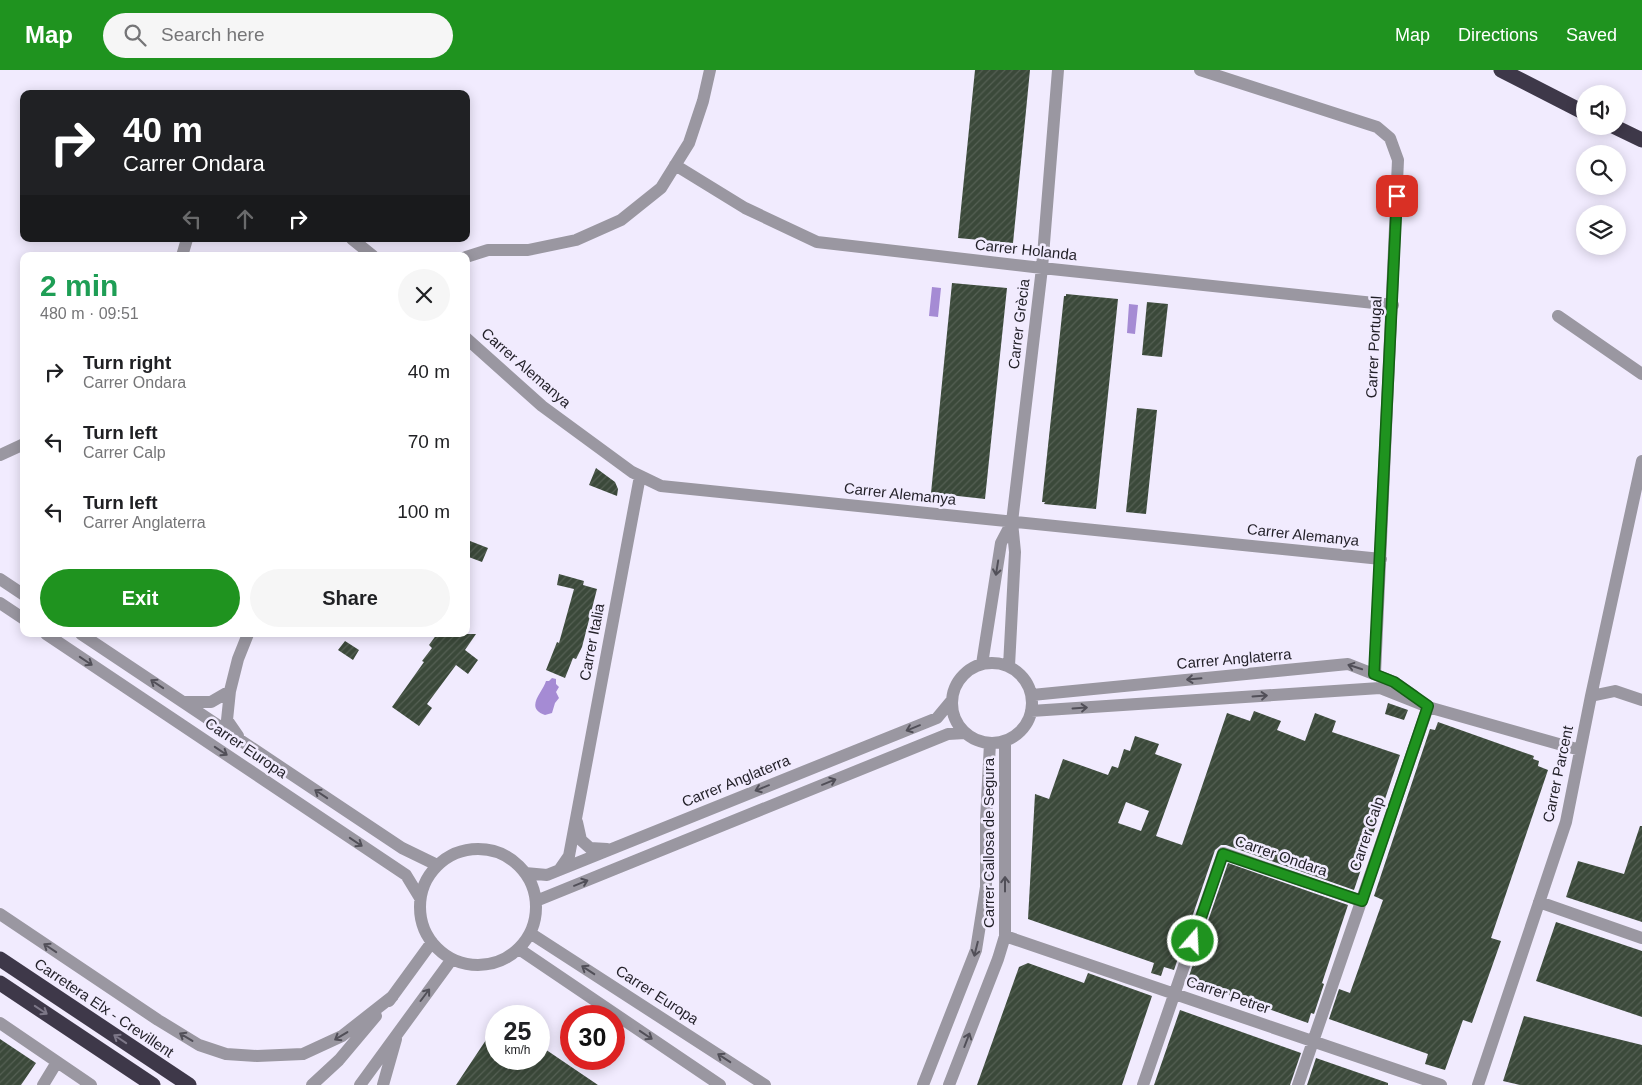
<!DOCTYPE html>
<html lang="en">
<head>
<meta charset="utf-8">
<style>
	body { margin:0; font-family:Arial,sans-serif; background:#f6f6f6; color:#202124; height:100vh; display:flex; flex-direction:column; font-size:19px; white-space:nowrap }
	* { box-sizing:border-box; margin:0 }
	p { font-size:16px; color:#757577 }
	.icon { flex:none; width:28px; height:28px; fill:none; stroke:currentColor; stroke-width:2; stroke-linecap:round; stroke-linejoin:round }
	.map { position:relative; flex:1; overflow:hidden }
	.side { position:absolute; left:20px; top:182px; width:450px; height:385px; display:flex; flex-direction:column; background:#fff; border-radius:10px; box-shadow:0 2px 12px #0003 }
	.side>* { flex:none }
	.guide { position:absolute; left:20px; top:20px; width:450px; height:152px; border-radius:10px; box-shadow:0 2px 12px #0003; background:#202124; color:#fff; overflow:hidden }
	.fabs { position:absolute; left:1576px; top:15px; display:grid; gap:10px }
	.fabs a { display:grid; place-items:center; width:50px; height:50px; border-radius:50%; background:#fff; box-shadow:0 2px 12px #0003; font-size:25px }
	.speed { position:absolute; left:485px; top:935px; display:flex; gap:10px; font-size:25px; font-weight:700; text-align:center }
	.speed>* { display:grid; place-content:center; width:65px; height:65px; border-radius:50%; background:#fff; box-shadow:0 2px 12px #0003; line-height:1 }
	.speed small { font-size:12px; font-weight:400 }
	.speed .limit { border:8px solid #d22; background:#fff; color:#111 }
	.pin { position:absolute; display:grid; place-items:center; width:42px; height:42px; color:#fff; margin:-21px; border-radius:10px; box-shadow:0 2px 8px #0006 }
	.me { position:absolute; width:55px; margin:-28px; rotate:19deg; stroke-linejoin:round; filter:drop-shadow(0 0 4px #0008) }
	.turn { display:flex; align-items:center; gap:18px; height:105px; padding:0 20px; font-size:22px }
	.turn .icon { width:65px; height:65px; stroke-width:2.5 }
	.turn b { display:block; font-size:35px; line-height:42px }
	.lanes { display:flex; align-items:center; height:48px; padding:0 20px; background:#0003; justify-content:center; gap:25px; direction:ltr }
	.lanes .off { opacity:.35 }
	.round { display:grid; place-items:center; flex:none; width:52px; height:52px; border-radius:26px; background:#f6f6f6 }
	.head { display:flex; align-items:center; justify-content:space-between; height:85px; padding:0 20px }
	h1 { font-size:30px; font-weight:800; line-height:38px; color:#1e9e55 }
	.button { display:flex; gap:10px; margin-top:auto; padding:10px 20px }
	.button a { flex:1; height:58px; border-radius:30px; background:#1f931f; color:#fff; font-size:20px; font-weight:800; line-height:58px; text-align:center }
	.button a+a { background:#f6f6f6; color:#202124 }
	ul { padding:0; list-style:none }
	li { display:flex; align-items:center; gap:15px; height:70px; padding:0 20px }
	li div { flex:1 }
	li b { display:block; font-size:19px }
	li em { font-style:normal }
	header { display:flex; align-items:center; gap:30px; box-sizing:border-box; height:70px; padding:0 25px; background:#1f931f; color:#fff }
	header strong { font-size:24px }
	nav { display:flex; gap:28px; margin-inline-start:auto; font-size:18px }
	.search { width:350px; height:45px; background:#f6f6f6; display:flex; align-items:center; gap:12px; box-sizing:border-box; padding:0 18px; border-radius:28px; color:#757577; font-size:19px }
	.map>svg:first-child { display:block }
</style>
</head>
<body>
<header>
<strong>Map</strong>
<div class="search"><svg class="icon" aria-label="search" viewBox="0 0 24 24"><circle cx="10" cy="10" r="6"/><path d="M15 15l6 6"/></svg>Search here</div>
<nav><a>Map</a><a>Directions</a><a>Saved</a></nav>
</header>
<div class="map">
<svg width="1642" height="1015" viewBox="0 0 1642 1015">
	<defs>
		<pattern id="building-hatch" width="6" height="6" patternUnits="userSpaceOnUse" patternTransform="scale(1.25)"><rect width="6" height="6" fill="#3b493a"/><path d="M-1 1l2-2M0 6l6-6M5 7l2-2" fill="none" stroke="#556054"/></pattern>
	</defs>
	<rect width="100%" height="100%" fill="#f1ebfe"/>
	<path fill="#a58bd4" d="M932,217L941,218L938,247L929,246Z
		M1129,234L1138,235L1135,264L1127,263Z
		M552,608L556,609V614L559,617L556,622L559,628L555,633L552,643L545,645C524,638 543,622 546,611H549Z"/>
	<path fill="url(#building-hatch)" fill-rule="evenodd" d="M975,0H1030L1013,173L958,168Z
		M952,213L1007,218L985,429L931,423Z
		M1066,224L1118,229L1096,439L1044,434L1045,432H1042L1064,226H1066Z
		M1147,232L1168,234L1162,287L1142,285Z
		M1137,338L1157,340L1146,444L1126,442Z
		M596,398L615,412L618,419L617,426L589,415Z
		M470,471L488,478L482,492L466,486Z
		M559,504L584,511L583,515L597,519L582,577L576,589L573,588L565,608L546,600L557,572L559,573L574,519L557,515Z
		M437,564H476L465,580L478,590L468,604L456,595L427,634L432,638L419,656L392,637L424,592L422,591L432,578L429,575Z
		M345,571L359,580L353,590L338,580Z
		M1388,633L1408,640L1404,650L1385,644Z
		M1254,641L1281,651L1277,660L1305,671L1315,643L1336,651L1332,662L1400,685L1354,820L1226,775H1221L1215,780L1174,900L1164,897L1161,906L1151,903L1154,893L1028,849L1035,724L1049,729L1063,689L1108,705L1112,696L1118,698L1124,679L1130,681L1135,666L1159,674L1155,684L1182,694L1156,766L1182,775L1227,643L1250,651ZM1126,732L1149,741L1141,761L1118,753Z
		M1438,652L1534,686L1533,689L1539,691L1538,696L1548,700L1491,868L1501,871L1472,953L1463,950L1445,1000L1425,994L1428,984L1329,949L1339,919L1350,923L1383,830L1374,826L1430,659L1435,660Z
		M1640,756H1642V852L1566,827L1578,791L1624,804Z
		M1228,793L1348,835L1322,913L1324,914L1314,944L1311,943L1308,953L1189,911L1191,906H1189Z
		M1556,852L1642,881V947L1536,911Z
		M1028,893L1084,913L1088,903L1152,926L1122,1015H977L1019,897Z
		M1180,940L1301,983L1290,1015H1154Z
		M1524,946L1642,975V1015H1520L1503,1011Z
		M496,955V989H539V975L598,1015H456Z
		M0,969L36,993L21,1015H0Z
		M1316,988L1388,1013V1015H1307Z"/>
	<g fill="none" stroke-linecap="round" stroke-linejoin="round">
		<path stroke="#9a97a1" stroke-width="12" d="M1200,0L1377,57L1390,68L1398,90L1375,604
			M675,95L745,138L817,172L1042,198L1393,235
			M352,169L373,186
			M182,186L187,169
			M466,187L488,180H528L576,170L621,150L661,118L689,73L703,31L710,0
			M1558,246L1642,304
			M466,268L542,336L632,402L661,416L1381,489
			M0,385L24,374
			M0,509L24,525
			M0,533L24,549
			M46,564L406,805L420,828
			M81,564L402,778L437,795
			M952 633a40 40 0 1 1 80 0a40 40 0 1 1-80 0Z
			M982,594L1001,473L1012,452
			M1009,596L1015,482L1012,452L1042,198L1058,0
			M1032,625L1348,594L1394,612L1414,626
			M1591,626L1615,621L1642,630
			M184,632H211L230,621
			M1031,641L1380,618L1428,637L1580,680
			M238,666L227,650L230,621L238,589L248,564
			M577,752L581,770L590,778L607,779
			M420 837a58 58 0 1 1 116 0a58 58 0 1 1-116 0Z
			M560,799L569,786L640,406
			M525,803L547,805L937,648L952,630
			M536,831L948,664L965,663
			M1539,832L1642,868
			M0,844L158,950L199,975L226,984L257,986L303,984L342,966L393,926
			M530,863L765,1015
			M1005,866L1441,1015
			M519,879L720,1015
			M389,931L432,872
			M0,953L91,1015
			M43,1015L57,992
			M312,1015L339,990L376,946
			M360,1015L452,889
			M383,1015L396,969
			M923,1015L976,880L986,817V750L990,673
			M949,1015L998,889L1005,866V671
			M1143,1015L1223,783L1361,831
			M1298,1015L1428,637
			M1478,1015L1566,752L1591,626L1642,391"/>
		<path stroke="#3e3849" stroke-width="15" d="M1501,0L1585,43
			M1613,56L1642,70
			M0,889L189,1015
			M0,913L153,1015"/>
	</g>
	<defs><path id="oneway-shaft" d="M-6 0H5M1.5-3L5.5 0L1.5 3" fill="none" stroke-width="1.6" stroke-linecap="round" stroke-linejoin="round" transform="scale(1.25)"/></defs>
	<g stroke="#514f58">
		<use href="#oneway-shaft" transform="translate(997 498) rotate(99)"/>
		<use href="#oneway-shaft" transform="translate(86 591) rotate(34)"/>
		<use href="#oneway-shaft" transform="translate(1355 597) rotate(-162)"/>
		<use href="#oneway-shaft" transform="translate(1194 609) rotate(175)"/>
		<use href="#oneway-shaft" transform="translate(157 614) rotate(-146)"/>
		<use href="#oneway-shaft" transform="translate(1260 626) rotate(-4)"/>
		<use href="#oneway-shaft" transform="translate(1080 638) rotate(-4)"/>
		<use href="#oneway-shaft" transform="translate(913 658) rotate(158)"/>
		<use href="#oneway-shaft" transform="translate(221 681) rotate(34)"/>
		<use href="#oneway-shaft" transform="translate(829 712) rotate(-22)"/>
		<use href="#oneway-shaft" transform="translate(762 718) rotate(158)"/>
		<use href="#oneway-shaft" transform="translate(321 724) rotate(-146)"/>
		<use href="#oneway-shaft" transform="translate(356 772) rotate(34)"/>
		<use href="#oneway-shaft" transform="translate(581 813) rotate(-22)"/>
		<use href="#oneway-shaft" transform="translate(1005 814) rotate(-90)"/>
		<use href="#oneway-shaft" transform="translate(50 878) rotate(-146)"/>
		<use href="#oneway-shaft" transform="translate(976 879) rotate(104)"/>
		<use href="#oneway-shaft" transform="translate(588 900) rotate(-147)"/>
		<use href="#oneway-shaft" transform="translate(425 925) rotate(-53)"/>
		<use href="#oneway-shaft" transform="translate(646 965) rotate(34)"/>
		<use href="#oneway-shaft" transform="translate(341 966) rotate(149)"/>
		<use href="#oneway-shaft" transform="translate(186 967) rotate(-149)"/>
		<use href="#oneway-shaft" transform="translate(967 970) rotate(-69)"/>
		<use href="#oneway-shaft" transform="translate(724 988) rotate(-147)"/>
	</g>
	<g stroke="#7d7788">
		<use href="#oneway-shaft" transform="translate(41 940) rotate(34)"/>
		<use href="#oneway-shaft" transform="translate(120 969) rotate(-146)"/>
	</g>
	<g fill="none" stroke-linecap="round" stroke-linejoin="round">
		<defs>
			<path id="route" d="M1193,871L1223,784L1362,831L1428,636L1394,612L1374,604L1397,126"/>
		</defs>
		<use href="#route" stroke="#146014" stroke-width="12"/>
		<use href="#route" stroke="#1f931f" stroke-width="9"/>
	</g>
	<g text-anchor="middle" stroke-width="5" stroke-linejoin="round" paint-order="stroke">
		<g font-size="15" fill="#211f27" stroke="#f1ebfe">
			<text transform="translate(1026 180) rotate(6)" y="5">Carrer Holanda</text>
			<text transform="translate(1019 254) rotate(-83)" y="5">Carrer Grècia</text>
			<text transform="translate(1374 277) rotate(-87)" y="5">Carrer Portugal</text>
			<text transform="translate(526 298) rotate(41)" y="5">Carrer Alemanya</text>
			<text transform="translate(900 424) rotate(6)" y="5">Carrer Alemanya</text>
			<text transform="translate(1303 465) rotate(6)" y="5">Carrer Alemanya</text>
			<text transform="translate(592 572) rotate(-79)" y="5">Carrer Italia</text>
			<text transform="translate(1234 589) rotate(-5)" y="5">Carrer Anglaterra</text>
			<text transform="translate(246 678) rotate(34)" y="5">Carrer Europa</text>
			<text transform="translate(1558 704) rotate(-78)" y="5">Carrer Parcent</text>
			<text transform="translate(736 711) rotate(-22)" y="5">Carrer Anglaterra</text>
			<text transform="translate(1367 764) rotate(-71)" y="5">Carrer Calp</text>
			<text transform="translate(989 773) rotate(-90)" y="5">Carrer Callosa de Segura</text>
			<text transform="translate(1281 786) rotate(19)" y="5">Carrer Ondara</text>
			<text transform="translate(657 925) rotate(33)" y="5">Carrer Europa</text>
			<text transform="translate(1228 925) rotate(19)" y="5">Carrer Petrer</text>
			<text transform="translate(104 938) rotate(34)" y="5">Carretera Elx - Crevillent</text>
		</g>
	</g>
</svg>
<div class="fabs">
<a><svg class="icon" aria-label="sound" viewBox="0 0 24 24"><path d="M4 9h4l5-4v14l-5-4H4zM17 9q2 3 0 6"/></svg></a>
<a><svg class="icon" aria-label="search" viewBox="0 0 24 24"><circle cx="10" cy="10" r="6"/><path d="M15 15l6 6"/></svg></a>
<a><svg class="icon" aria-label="layers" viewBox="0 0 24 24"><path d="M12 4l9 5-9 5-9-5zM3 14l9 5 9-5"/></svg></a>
</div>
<div class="speed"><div>25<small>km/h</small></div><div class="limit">30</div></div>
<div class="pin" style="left:1397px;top:126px;background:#d93025"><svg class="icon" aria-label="arrive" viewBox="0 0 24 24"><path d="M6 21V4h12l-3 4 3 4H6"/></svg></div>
<svg class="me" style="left:1193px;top:871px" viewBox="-20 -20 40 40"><circle r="17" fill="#1f931f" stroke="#fff" stroke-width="3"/><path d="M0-11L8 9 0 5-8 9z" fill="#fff"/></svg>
<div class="guide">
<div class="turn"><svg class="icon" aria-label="right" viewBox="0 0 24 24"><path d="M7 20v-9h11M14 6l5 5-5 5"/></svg><div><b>40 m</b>Carrer Ondara</div></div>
<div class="lanes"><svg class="icon off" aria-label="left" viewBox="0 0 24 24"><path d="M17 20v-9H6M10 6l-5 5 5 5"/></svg><svg class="icon off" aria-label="ahead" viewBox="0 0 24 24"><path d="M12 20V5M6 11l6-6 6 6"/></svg><svg class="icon" aria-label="right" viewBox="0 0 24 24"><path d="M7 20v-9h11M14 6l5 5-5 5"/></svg></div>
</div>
<section class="side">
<div class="head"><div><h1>2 min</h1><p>480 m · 09:51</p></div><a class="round"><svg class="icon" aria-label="close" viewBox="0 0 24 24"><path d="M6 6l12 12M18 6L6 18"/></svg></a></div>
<ul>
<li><svg class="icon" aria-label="right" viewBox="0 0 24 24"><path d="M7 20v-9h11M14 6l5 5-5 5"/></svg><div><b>Turn right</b><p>Carrer Ondara</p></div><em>40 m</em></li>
<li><svg class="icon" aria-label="left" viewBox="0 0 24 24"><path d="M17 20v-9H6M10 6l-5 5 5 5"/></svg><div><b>Turn left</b><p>Carrer Calp</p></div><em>70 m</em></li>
<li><svg class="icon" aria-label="left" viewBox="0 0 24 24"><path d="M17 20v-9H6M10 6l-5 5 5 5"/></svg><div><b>Turn left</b><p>Carrer Anglaterra</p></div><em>100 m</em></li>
</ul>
<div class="button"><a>Exit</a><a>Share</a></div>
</section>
</div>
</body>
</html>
